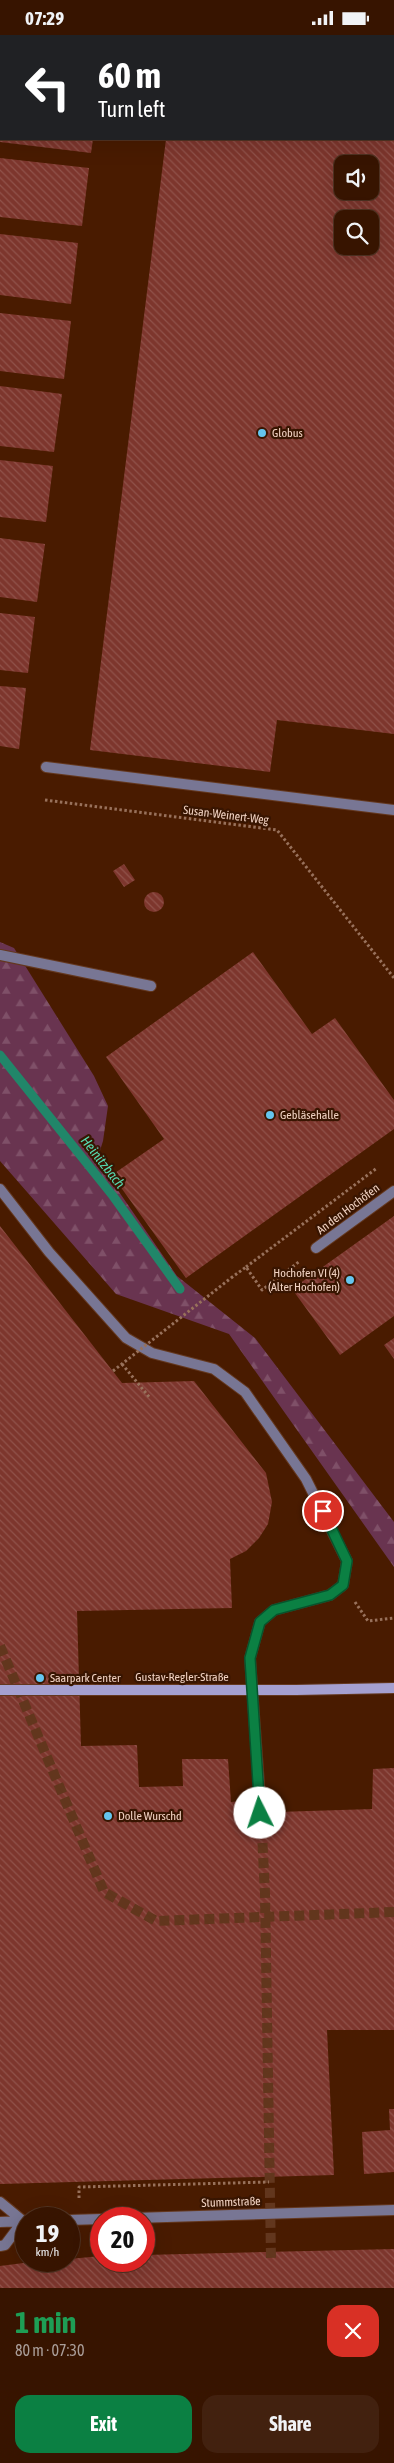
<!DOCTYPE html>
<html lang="en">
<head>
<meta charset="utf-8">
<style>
	body { margin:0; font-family:"Asap Condensed",sans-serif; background:#42210f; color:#f1f3f6; height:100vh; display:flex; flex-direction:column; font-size:19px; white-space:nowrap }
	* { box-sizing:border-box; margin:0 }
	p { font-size:16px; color:#aa9e99 }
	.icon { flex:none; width:28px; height:28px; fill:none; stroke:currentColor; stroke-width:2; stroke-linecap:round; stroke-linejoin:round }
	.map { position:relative; height:2253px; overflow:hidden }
	.panel { display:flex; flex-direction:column; background:#371400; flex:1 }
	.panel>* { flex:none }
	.top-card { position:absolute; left:0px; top:0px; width:395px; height:105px; box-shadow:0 5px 20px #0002,0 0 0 1px #513322; background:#202124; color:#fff; overflow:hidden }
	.controls { position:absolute; left:334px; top:120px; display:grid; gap:10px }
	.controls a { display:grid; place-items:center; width:45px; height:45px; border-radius:10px; background:#371400; box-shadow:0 5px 20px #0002,0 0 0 1px #513322; font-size:25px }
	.speed { position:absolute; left:15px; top:2172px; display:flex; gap:10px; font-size:25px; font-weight:700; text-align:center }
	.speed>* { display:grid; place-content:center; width:65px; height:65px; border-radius:50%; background:#371400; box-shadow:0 5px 20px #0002,0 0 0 1px #513322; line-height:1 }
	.speed small { font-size:12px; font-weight:400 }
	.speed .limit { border:8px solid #d22; background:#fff; color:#111 }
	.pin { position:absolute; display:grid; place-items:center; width:42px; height:42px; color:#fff; margin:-21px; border:2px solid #fff; border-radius:50%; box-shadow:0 1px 5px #0007 }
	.me { position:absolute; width:55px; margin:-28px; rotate:356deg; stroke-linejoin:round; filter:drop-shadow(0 0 4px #0008) }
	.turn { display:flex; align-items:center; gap:18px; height:105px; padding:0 15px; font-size:22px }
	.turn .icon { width:65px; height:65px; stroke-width:2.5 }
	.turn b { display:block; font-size:35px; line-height:42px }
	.round { display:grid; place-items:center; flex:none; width:52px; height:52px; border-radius:15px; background:#42210f }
	.headline { display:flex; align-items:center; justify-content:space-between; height:85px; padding:0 15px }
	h1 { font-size:30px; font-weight:700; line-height:38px; color:#1e9e55 }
	.action { display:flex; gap:10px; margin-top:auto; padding:10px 15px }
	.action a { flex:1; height:58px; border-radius:15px; background:#0b8043; color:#fff; font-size:20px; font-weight:700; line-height:58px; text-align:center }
	.action a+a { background:#42210f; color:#f1f3f6 }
	.status { display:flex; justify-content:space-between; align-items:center; height:35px; padding:0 25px; background:#371400; direction:ltr }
	.status svg { height:14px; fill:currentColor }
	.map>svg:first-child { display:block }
</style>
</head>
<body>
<div class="status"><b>07:29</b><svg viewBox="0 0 49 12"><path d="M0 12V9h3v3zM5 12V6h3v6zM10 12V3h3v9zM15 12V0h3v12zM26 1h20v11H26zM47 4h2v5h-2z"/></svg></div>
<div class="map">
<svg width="394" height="2253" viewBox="0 0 394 2253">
	<defs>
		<pattern id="forest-firs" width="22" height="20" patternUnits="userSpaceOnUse" patternTransform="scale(1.25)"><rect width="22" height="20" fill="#693450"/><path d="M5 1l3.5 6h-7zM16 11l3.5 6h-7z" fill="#7f5068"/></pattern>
		<pattern id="building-back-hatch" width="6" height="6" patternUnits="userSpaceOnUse" patternTransform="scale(1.25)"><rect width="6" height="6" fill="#7d362d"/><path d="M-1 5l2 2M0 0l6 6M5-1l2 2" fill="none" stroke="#90524a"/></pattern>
	</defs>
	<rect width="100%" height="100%" fill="#491b00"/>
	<path fill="url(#forest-firs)" d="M0,907L14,913L94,1041L108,1071L103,1106L97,1125L177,1241L255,1303L394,1487V1532L229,1299L116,1259L0,1126Z"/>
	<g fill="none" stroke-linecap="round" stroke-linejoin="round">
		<path stroke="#218669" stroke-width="9" d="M0,1020L113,1161L180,1254"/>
	</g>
	<path fill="url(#building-back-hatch)" fill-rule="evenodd" d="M0,104H93L91,118L0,107Z
		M166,104H394V699L277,685L270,737L90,715ZM342,129H370V156H342ZM342,184H370V211H342Z
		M0,123L89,133L82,191L0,182Z
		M0,199L78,208L71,269L0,260Z
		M0,278L71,286L64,344L0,336Z
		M0,351L62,359L54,417L0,411Z
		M0,425L53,431L46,487L0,482Z
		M0,503L45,509L37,567L0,562Z
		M0,578L35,582L28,638L0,635Z
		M0,651L26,653L19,714L0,711Z
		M124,829L135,845L124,852L113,836Z
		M144 867a10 10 0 1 1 20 0a10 10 0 1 1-20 0Z
		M253,917L312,999L335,983L394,1065V1094L186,1243L112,1140L164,1104L106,1022Z
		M394,1181V1281L340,1320L292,1254Z
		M0,1191L122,1348L194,1346L266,1438L272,1467L268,1489L259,1503L246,1516L230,1524L232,1573L77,1576L81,1711L137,1710L139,1752L183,1751L182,1724H228L231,1767L250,1765V1778L372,1774L373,1734L394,1733V1995H327L334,2140L0,2149Z
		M394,1303V1324L384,1310Z
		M389,2074H394V2137L364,2139L362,2097L390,2095Z
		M394,2214V2253H0V2231L39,2226H69V2224L101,2221V2226H144V2220Z"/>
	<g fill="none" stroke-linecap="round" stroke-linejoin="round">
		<path stroke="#62361d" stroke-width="10" stroke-dasharray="10 5" stroke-linecap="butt" d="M0,1611L104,1857L156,1886L394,1877
			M261,1778L265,1859L271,2223"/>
		<defs>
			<path id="lane" d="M46,732L394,775
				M0,920L151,951
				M0,1154L49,1217L126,1303L152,1318L214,1334L245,1357L306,1444L347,1526L343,1550L330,1560L274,1575L260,1587L250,1623L261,1778
				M316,1213L394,1156"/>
			<path id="street" d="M0,2167L23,2186L5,2210L0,2211
				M69,2185L394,2175
				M0,2187L26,2186"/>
			<path id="secondary" d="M296,1655L394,1653"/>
		</defs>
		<use href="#lane" stroke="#64381f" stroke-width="12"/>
		<use href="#street" stroke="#64381f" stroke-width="12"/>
		<use href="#secondary" stroke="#64381f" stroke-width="12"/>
		<path stroke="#98715b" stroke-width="3" stroke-dasharray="2.5 2.5" stroke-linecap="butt" d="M380,1V0
			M45,765L277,795L394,943
			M246,1232L377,1133
			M231,1243L246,1232L262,1255L300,1226
			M122,1329L150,1363
			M355,1567L368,1586L394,1583
			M79,2163V2152L269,2147"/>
		<use href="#lane" stroke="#787694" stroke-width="10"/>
		<use href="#street" stroke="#787694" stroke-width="10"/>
		<use href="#secondary" stroke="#a5a0d0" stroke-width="10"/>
		<defs>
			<path id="secondary-bridge" d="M0,1655H296"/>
		</defs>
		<use href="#secondary-bridge" stroke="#64381f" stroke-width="12" stroke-linecap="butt"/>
		<path stroke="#98715b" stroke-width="3" stroke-dasharray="2.5 2.5" stroke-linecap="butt" d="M113,1336L231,1243"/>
		<use href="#secondary-bridge" stroke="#a5a0d0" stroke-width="10"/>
	</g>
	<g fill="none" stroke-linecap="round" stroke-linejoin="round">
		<defs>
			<path id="route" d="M260,1778L250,1623L260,1587L274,1575L330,1560L343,1550L347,1526L323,1476"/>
		</defs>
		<use href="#route" stroke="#07532c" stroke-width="12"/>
		<use href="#route" stroke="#0b8043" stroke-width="9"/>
	</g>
	<g fill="#65c5ee" stroke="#381501" stroke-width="2">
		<circle cx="262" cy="398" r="5"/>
		<circle cx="270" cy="1080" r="5"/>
		<circle cx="350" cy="1245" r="5"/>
		<circle cx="40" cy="1643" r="5"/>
		<circle cx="108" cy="1781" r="5"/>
	</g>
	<g text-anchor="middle" stroke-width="4.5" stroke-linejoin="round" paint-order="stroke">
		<g font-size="12" fill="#f1d2c2" stroke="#381501" text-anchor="start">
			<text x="272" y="402">Globus</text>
			<text x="280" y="1084">Gebläsehalle</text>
			<text x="340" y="1242" text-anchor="end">Hochofen VI (4)<tspan x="340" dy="14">(Alter Hochofen)</tspan></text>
			<text x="50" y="1647">Saarpark Center</text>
			<text x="118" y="1785">Dolle Wurschd</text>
		</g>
		<g font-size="12" fill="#f1d2c2" stroke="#381501">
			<text transform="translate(226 780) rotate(7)" y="4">Susan-Weinert-Weg</text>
			<text transform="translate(348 1174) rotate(-37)" y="4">An den Hochöfen</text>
			<text x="182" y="1646">Gustav-Regler-Straße</text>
			<text transform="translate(231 2167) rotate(-2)" y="4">Stummstraße</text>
		</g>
		<g font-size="14" font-style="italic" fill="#56dab1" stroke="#381501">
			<text transform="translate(103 1127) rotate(52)" y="5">Heinitzbach</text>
		</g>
	</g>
</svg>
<div class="controls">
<a><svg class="icon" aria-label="sound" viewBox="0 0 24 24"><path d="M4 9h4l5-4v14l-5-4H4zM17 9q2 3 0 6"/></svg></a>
<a><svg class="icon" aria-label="search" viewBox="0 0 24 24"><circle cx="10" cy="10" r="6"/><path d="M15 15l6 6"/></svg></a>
</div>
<div class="speed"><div>19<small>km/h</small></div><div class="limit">20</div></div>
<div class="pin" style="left:323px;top:1476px;background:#d93025"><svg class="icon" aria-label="arrive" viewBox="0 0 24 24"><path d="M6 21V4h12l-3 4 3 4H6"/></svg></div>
<svg class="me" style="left:260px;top:1778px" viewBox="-20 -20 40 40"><circle r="19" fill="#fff"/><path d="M0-13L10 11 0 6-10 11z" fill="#0b8043"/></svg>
<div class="top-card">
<div class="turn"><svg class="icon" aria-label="left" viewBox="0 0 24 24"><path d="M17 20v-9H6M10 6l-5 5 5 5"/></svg><div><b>60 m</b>Turn left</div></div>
</div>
</div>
<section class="panel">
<div class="headline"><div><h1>1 min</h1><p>80 m · 07:30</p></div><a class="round" style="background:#d93025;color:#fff"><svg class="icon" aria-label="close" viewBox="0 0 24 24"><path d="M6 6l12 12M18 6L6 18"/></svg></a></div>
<div class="action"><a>Exit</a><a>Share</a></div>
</section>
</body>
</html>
